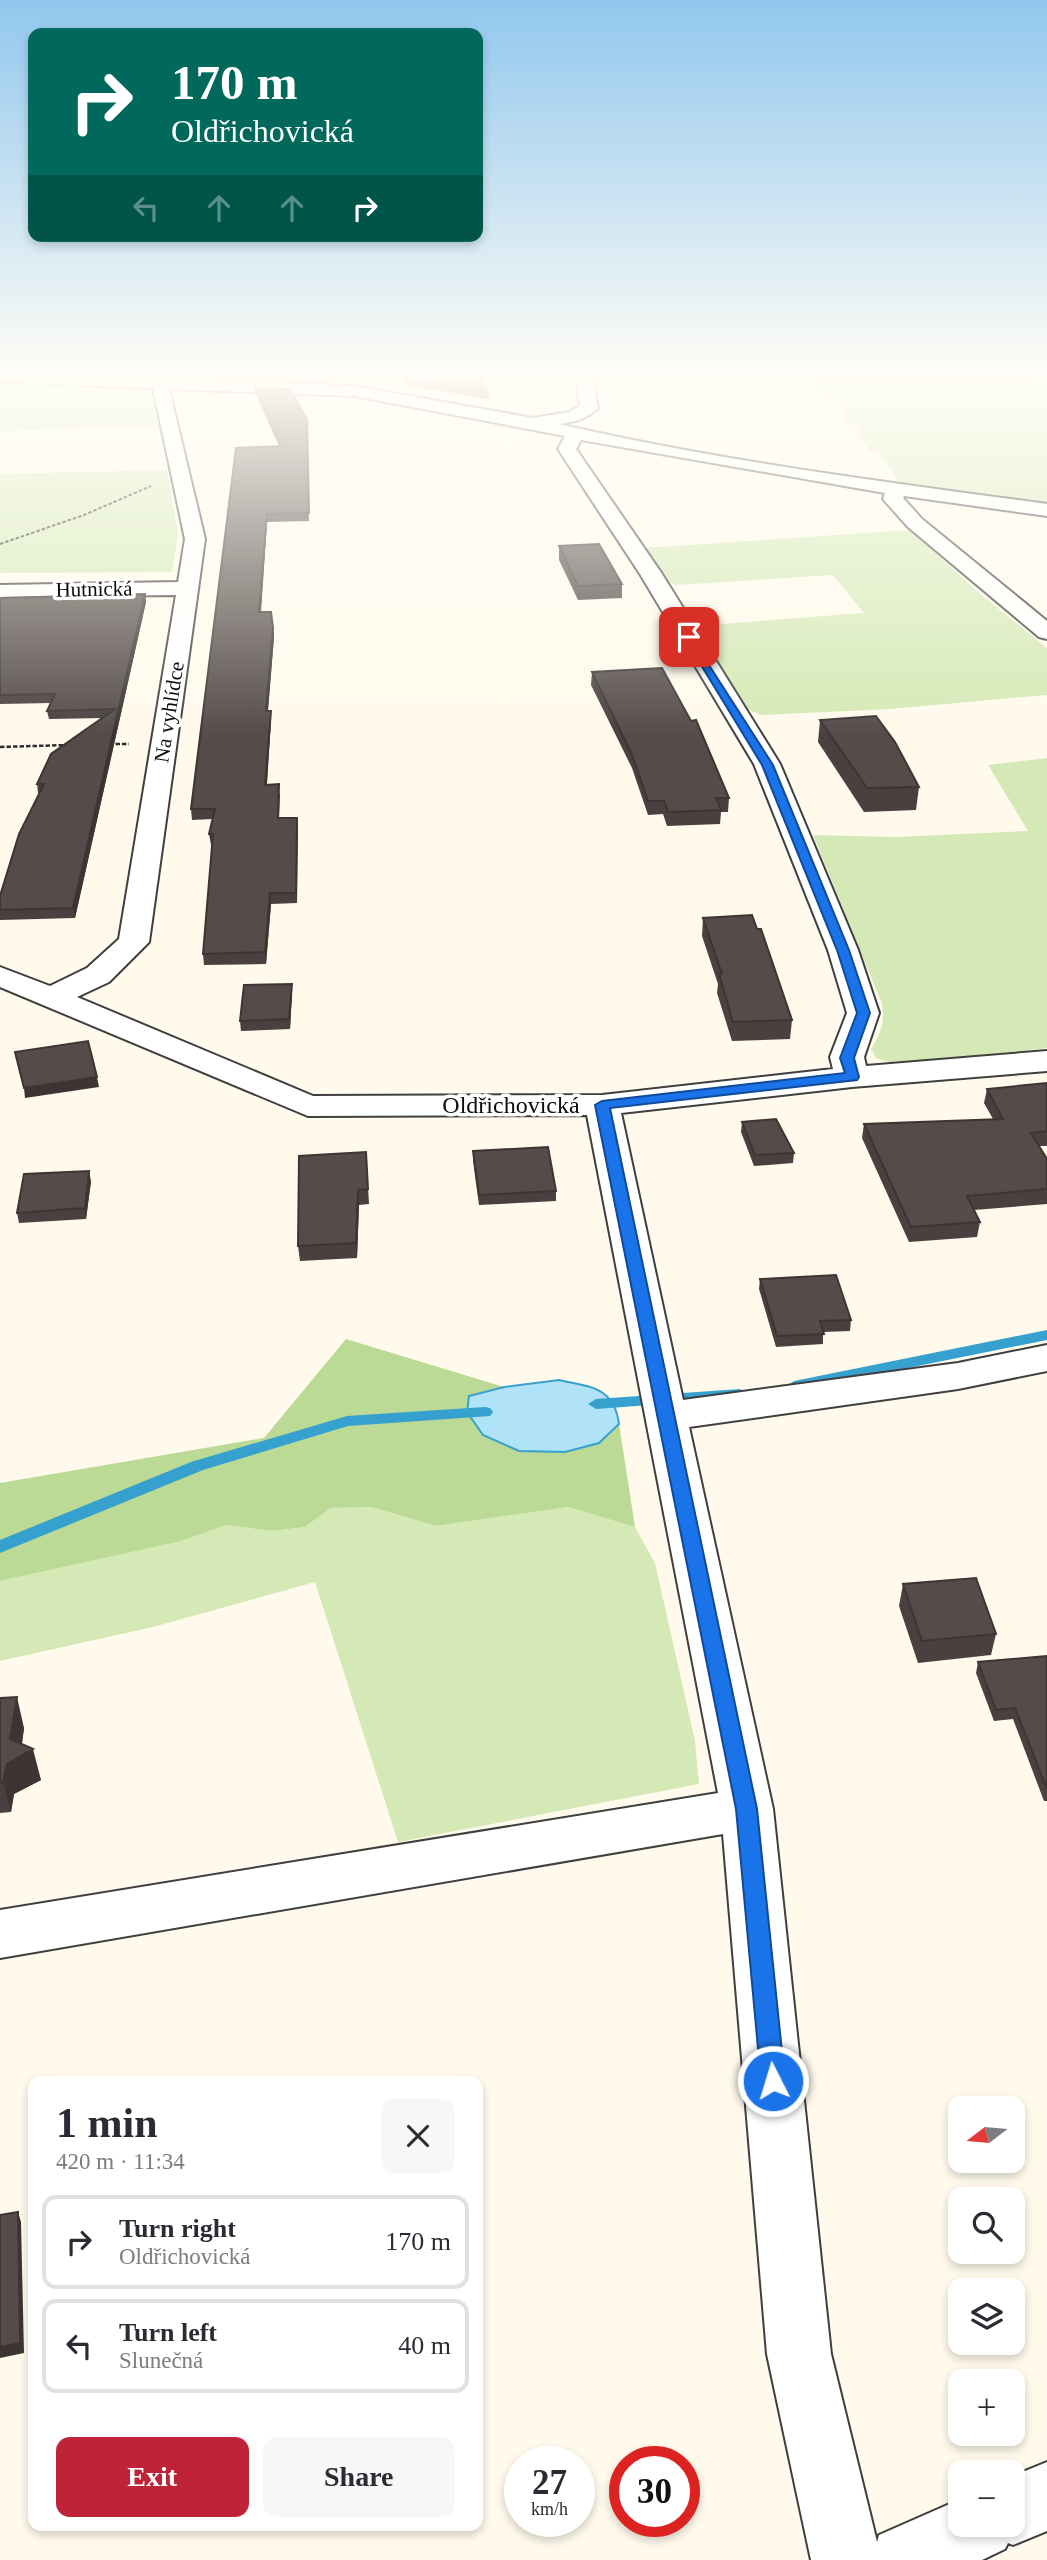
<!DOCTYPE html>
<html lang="en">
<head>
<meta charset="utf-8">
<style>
	body { margin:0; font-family:Georgia,serif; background:#f7f7f7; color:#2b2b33; height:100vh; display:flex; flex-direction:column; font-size:26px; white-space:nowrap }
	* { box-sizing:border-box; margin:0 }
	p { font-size:23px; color:#7c7c81 }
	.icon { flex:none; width:38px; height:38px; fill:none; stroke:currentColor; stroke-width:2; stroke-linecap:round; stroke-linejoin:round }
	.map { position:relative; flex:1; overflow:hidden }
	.drawer { position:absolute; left:28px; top:2076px; width:455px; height:455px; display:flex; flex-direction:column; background:#fff; border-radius:14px; box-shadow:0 4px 10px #0003 }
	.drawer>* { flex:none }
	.banner { position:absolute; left:28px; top:28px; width:455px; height:214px; border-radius:14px; box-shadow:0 4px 10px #0003; background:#00695c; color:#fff; overflow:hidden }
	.needle { width:46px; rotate:254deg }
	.buttons { position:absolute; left:948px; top:2096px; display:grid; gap:14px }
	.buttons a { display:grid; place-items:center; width:77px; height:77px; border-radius:14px; background:#fff; box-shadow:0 4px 10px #0003; font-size:35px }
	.speed { position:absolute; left:504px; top:2446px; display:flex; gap:14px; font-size:35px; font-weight:700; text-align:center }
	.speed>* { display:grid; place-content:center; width:91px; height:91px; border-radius:50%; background:#fff; box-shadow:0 4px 10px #0003; line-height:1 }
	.speed small { font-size:18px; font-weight:400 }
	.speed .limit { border:10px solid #d22; background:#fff; color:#111 }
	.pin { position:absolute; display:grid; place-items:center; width:60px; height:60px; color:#fff; margin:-30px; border-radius:14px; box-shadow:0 4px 10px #0006 }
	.me { position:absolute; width:77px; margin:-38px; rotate:355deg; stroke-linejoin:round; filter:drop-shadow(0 0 5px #0008) }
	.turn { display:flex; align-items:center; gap:24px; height:147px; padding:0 28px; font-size:32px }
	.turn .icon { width:91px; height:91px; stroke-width:2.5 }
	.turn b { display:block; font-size:49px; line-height:60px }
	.lanes { display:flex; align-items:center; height:66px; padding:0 28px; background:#0003; justify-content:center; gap:35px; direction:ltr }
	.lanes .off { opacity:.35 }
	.round { display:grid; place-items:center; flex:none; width:74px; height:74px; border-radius:14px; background:#f7f7f7 }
	.overview { display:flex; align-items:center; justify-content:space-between; height:119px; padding:0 28px }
	h1 { font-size:42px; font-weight:700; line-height:52px }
	.button { display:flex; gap:14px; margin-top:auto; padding:14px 28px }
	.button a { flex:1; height:80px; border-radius:14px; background:#be2338; color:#fff; font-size:28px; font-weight:700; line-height:80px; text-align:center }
	.button a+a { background:#f7f7f7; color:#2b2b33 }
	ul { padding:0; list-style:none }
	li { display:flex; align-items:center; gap:21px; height:94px; margin:0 14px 10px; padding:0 14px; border:4px solid #e1e1e2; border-radius:14px }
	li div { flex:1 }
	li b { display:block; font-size:26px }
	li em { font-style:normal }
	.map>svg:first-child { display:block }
</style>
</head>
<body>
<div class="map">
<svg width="1047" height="2560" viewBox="0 0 1047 2560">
	<rect width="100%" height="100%" fill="#fffaec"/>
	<path fill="#d5e9b6" d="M812,376H1018L1047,382V508L902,486L878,453L870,451L858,434L860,430L847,421L840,408L843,403L833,394L818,393Z
		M0,380L143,387L150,389L159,426L0,431Z
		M167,470L178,534L172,572L0,573V474Z
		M910,530L978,592L1047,648V695L891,709L762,715L749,710L741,701L695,626L864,613L833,575L676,585L668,582L646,548Z
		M1047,758V1048L898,1065L876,1058L871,1049C881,1033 885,1023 882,1004L813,835L896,837L1028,831L988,765Z
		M371,1507L436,1526L568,1507L635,1527L655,1563L695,1741L699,1784L398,1842L315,1582L153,1627L0,1661V1581L180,1541L226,1525L272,1531L305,1527L331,1508Z"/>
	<path fill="#bada95" d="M346,1339L504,1387L470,1396L599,1443L619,1424L635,1527L568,1507L436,1526L371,1507L331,1508L305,1527L272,1531L226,1525L181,1541L0,1581V1483L264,1438Z"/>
	<path fill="#b0e3f7" stroke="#36a0cf" stroke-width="2" d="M559,1380C591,1387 614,1387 619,1424L599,1443L565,1452L519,1451L483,1435L467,1412L469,1396L504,1387Z"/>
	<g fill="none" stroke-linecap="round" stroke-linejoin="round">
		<path fill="#36a0cf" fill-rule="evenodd" d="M1047,1330V1340L794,1391L787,1386L794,1381Z
			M740,1389L748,1394L745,1398L596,1409L588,1404L596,1399Z
			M485,1407L490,1408L493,1412L490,1416L348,1426L203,1470L0,1553V1540L191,1462L347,1416Z"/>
		<defs>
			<path id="minor" d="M0,376H108L354,386L533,418L569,412L580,406L576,376H592L598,408C587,419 574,422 559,424C719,461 884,482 1047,504V516L904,496L903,498L922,519L1047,621V639L1039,637L908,527L883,499L885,493L581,440L576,449L662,574L780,764L858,950L879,1013L864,1057L866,1066L1047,1051V1071L852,1087L621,1113L683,1400L958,1363L1047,1345V1371L958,1389L689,1427L773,1809L831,2354L877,2542L879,2535L961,2499V2525H1013V2476L1047,2462V2531L1013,2545L1008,2543L1005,2549L982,2560H811L767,2354L723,1834L0,1958V1910L718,1793L587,1115L308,1116L0,987V967L50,986L87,968L119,939L176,595L0,597V585L178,582L185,539L153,388L0,382ZM169,389L354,396L565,436L558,449L640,574L754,764L828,950L847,1013L830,1057L833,1069L602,1095L313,1096L77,997L109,982L149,942L205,539Z"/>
		</defs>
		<use href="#minor" stroke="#3f3f3f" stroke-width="4"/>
		<path stroke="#2e2e2e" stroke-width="2" stroke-dasharray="3.5 2" stroke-linecap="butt" d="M0,544L84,515L151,486"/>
		<path stroke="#2e2e2e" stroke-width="2.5" stroke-dasharray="4.5 2" stroke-linecap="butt" d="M109,744H129
			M0,747L69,745"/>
		<use href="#minor" fill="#fff" fill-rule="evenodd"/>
	</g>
	<path fill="#49413f" d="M247,376H282V380L248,379Z
		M406,379L489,393V399L406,385Z
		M255,388L307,419L309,521L267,522L261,612L273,628L274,637L268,711H271V720L267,785L280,794L279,818H297V903L271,904L266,964L204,965L203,954L212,845H211L209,834L213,819L192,820L191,809L279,446L256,395Z
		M559,546L622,584V598L578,600L559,560Z
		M145,594L146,602L75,918L0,920V896L39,793H38L37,784L103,718L49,719L47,711L51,703L0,704V598Z
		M592,672L729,798L728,812H721L720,824L667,826L663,814L648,815L632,768L591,685Z
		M820,720L919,787L916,810L864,812L818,742Z
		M703,918L792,1020L790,1039L732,1041L717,993L718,984L702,936Z
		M292,993L290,1029L241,1031L240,1021Z
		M1047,1083V1146H1039L1047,1159V1204L974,1210L980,1222L977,1237L909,1242L862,1138L864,1124L993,1119L984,1103L987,1089Z
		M742,1122L794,1153L793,1163L754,1166L741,1132Z
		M473,1151L556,1191V1201L479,1205L473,1161Z
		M366,1152L369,1204L359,1205L357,1258L300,1261L298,1246Z
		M91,1181L86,1219L19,1223L17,1213Z
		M760,1279L851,1320L850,1331L823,1332V1344L776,1347L759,1289Z
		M903,1584L996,1634L991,1655L918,1663L899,1606Z
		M1047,1656V1801H1044L1013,1719L994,1721L976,1673L978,1662Z
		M0,1698L24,1728L22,1744L41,1780L14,1794L11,1812L0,1813Z"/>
	<path fill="#3c3533" d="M267,514V522L260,621L259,612Z
		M145,594L146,602L75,918L73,908Z
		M273,628L274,637L267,720L266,711Z
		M271,711V720L266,795L265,785Z
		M297,818L298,828L297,903L296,893Z
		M270,893L271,904L266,964L265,952Z
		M292,984V993L290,1029L289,1019Z
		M97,1077L99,1087L25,1098L24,1088Z
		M89,1171L91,1181L86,1219L85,1208Z
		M358,1190L359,1205L357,1258L356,1243Z
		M17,1697L24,1728L20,1757L33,1749L41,1780L14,1794L11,1812L3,1782Z
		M18,2212L21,2222L24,2353L0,2358V2347Z"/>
	<path fill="#554c49" stroke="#3c3533" stroke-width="2" d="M407,376H478L489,393L406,379Z
		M255,388L290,389L307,419L309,513L267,514L259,612H271L273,628L266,711H271L265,785L279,784L278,818H297L296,893H270L265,952L203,954L213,834H209L215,809H191L236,448L281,446Z
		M599,544L622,584L578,586L559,546Z
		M145,594L73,908L0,910V896L19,834L44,784H37L51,754L115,709L47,711L55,694L0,695V598Z
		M662,668L691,721L696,720L729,798H716L721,810L668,812L664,801H648L632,755L592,672Z
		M876,716L895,742L919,787L867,788L820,720Z
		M752,915L757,929H761L792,1020L733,1022L719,974H722L703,918Z
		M292,984L289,1019L240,1021L244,985Z
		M88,1041L97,1077L24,1088L15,1052Z
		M1047,1083V1131L1031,1133L1047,1159V1189L967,1196L980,1222L911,1227L864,1124L1003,1119L987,1089Z
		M776,1119L794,1153L755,1155L742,1122Z
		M548,1147L556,1191L479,1195L473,1151Z
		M366,1152L368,1189L358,1190L356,1243L298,1246L299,1156Z
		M89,1171L85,1208L17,1213L24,1174Z
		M836,1275L851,1320L820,1321L824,1334L777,1336L760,1279Z
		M976,1578L996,1634L922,1641L903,1584Z
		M1047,1656V1789L1015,1708L996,1710L978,1662Z
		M17,1697L10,1739L33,1749L7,1764L3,1782H0V1698Z
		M18,2212L20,2343L0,2347V2215Z"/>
	<linearGradient id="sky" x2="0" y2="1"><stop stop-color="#91c7ee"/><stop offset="0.51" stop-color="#fffdf6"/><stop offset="1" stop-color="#fffdf6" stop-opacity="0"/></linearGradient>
	<rect width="1047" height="735" fill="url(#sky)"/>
	<path fill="#1a73e8" stroke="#114b97" stroke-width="2" d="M689,634L773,765L849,950L870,1013L854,1058L859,1077L857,1080L610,1108L757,1809L785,2081L781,2089L773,2092L764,2089L761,2081L736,1809L595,1105L602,1101L845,1073L840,1058L857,1013L837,950L762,765L684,637Z"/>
	<g text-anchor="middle" stroke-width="7" stroke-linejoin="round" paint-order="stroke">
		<g font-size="21" fill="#0c0c0c" stroke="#fff">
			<text transform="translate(94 589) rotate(-1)" y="7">Hutnická</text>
			<text transform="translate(169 712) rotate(-81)" y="7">Na vyhlídce</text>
		</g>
		<g font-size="24" fill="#0c0c0c" stroke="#fff">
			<text x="511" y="1113">Oldřichovická</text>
		</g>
	</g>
</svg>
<div class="buttons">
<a><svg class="needle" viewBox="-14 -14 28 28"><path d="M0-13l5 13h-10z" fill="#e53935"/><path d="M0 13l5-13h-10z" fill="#7c7c81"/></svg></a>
<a><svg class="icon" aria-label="search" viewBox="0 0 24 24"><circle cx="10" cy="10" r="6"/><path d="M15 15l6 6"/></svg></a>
<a><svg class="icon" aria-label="layers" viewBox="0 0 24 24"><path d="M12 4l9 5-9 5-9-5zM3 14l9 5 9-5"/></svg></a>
<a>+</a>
<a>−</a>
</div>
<div class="speed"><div>27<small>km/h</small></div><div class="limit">30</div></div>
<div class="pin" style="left:689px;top:637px;background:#d93025"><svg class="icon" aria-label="arrive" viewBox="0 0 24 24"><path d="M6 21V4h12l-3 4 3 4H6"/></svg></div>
<svg class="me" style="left:773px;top:2081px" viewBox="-20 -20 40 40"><circle r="17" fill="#1a73e8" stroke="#fff" stroke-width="3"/><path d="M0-11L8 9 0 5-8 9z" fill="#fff"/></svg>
<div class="banner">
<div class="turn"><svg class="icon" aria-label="right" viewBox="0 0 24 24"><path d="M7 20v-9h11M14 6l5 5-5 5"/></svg><div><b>170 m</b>Oldřichovická</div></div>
<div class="lanes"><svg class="icon off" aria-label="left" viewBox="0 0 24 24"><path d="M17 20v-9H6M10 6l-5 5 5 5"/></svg><svg class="icon off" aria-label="ahead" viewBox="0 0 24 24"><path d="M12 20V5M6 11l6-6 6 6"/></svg><svg class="icon off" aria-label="ahead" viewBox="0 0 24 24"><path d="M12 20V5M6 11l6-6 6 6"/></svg><svg class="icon" aria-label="right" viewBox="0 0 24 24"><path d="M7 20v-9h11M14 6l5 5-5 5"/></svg></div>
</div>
<section class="drawer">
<div class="overview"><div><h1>1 min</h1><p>420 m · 11:34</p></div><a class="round"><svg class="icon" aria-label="close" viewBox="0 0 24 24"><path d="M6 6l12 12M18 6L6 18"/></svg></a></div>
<ul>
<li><svg class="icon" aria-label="right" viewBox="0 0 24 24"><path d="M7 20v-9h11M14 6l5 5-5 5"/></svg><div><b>Turn right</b><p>Oldřichovická</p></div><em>170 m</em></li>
<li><svg class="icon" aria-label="left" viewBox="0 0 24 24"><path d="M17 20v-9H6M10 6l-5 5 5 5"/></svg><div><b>Turn left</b><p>Slunečná</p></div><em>40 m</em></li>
</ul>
<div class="button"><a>Exit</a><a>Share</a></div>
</section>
</div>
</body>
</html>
